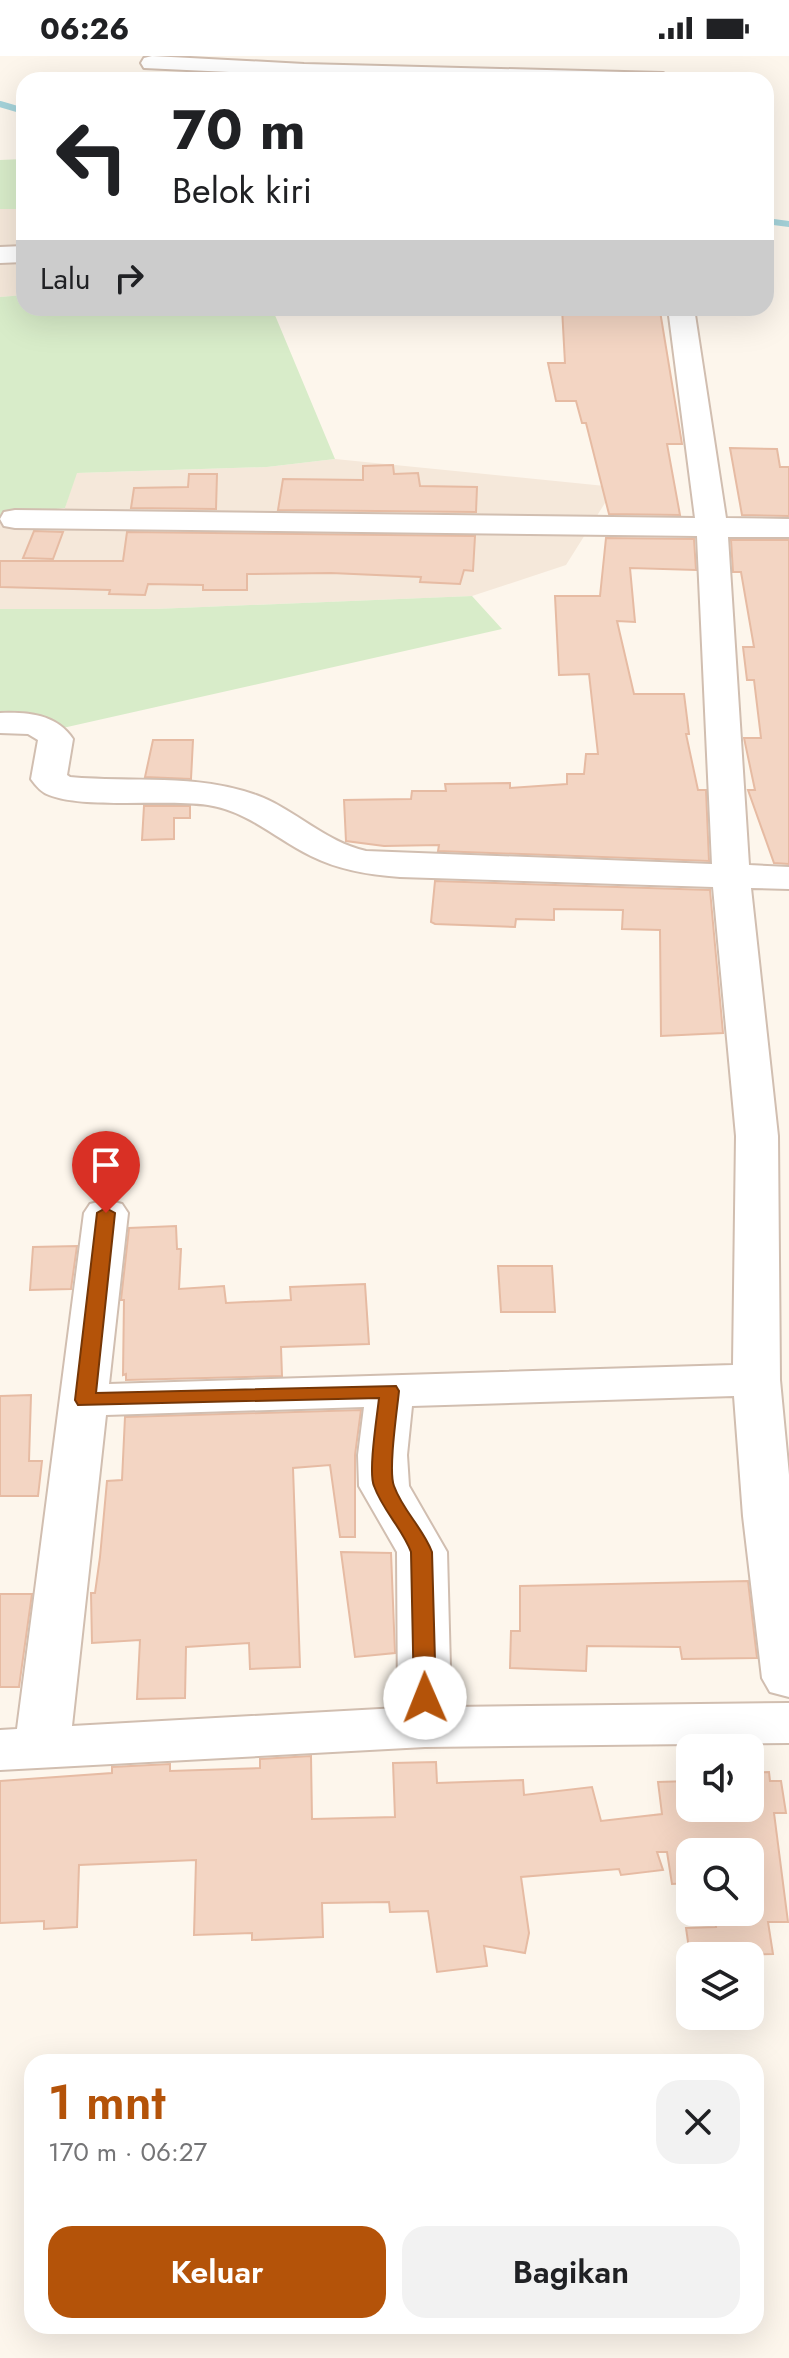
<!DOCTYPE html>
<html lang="id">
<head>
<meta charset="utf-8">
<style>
	body { margin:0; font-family:Jost,sans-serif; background:#f2f2f2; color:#202124; height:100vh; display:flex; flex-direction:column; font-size:30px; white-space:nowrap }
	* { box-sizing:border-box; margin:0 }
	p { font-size:26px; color:#757577 }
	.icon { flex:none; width:44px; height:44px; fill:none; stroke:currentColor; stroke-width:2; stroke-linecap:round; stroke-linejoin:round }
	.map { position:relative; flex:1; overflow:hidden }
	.drawer { position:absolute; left:24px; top:1998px; width:740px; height:280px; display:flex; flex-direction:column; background:#fff; border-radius:24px; box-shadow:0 8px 32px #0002 }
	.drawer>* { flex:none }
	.top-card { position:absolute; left:16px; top:16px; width:758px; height:244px; border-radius:24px; box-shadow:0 8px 32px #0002; background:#fff; color:#202124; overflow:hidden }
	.controls { position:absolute; left:676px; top:1678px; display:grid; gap:16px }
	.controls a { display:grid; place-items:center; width:88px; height:88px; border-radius:16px; background:#fff; box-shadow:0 8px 32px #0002; font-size:40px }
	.pin { position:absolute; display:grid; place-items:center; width:68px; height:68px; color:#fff; margin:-82px -34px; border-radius:50% 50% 50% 0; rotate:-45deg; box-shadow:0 0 8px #0007 }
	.pin .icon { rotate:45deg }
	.me { position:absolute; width:88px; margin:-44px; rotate:359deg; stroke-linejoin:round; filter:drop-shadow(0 0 6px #0008) }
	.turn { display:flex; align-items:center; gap:28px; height:168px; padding:0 24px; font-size:36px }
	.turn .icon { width:104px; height:104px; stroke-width:2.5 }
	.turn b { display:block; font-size:56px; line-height:68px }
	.then { display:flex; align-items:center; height:76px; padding:0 24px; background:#0003; gap:16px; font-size:30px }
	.round { display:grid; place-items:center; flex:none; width:84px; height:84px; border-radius:24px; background:#f2f2f2 }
	.headline { display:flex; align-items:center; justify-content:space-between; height:136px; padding:0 24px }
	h1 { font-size:48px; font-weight:600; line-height:60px; color:#b45309 }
	.button { display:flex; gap:16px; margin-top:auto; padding:16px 24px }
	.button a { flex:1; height:92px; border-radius:24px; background:#b45309; color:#fff; font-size:32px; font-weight:600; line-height:92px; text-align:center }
	.button a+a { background:#f2f2f2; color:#202124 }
	.status { display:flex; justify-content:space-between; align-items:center; height:56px; padding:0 40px; background:#fff; direction:ltr }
	.status svg { height:22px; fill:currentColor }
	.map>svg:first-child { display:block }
</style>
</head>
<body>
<div class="status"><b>06:26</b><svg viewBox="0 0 49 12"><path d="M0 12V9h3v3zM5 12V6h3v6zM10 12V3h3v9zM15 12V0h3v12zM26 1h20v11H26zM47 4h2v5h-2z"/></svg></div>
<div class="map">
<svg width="789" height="2302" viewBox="0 0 789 2302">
	<rect width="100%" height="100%" fill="#fdf6ec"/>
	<path fill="#f5e8da" d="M0,153H24V239L0,241Z
		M335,403L615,431L566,509L472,540L155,553H0V461L63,458L76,417L267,411Z"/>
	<path fill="#d8ecc9" d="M24,103V153H0V104Z
		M24,239V252H272L335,403L267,411L77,417L65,452L0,459V241Z
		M472,540L502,573L45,676L0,672V553H155Z"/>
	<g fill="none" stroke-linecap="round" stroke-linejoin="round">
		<path stroke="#a5d3da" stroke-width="6" d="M0,48L24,55
			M766,165L789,168"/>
	</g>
	<path fill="#f3d5c3" stroke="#e6bba3" stroke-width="2" d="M562,252L660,255L682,388H667L680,459L609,458L586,367H582L576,345H556L548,307H565Z
		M730,392L777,393L780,411H789V460L742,459Z
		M393,409L394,418L418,417L420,430L477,431L476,456L278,454L283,423L363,424V410Z
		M189,418H217L216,453L131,452L134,432L188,431Z
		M34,475L63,476L53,503L23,502Z
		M127,476L475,480L473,515L464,514L460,528L420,526L421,521L331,517L247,518V534H203V529L148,528L145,539L109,538L110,534L0,531V505H123Z
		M606,482L694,483L696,514L630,512L635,566L617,565L634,638H684L689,678H686L698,734H706L709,805L438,795L439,789L384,790L346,785L344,744L411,743L412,735H446L445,728L510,727V732L567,728V718H584L586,698H598L589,618L559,619L555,540H600Z
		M731,484H789V808L774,807L748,734H755L744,682H761L754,624H747L743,591H754L741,516H733Z
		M153,684H193L191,723L145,721Z
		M144,750H190V762H174V783L142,784Z
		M435,825L710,834L723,977L661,980L660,874L622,873L623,854L554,853V864L516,863L515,871L435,868L431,866Z
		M176,1170L177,1193H181L179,1233L224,1230L226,1247L291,1244L290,1231L365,1228L369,1288L281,1291L282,1320L126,1324V1318L123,1319L124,1244H121L129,1172Z
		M77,1190L71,1233L30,1234L33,1191Z
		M498,1210H552L555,1256H501Z
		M31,1339L29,1405H42L38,1440H0V1340Z
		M361,1354L355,1399V1481H340L330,1409L293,1412L300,1611L250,1613L249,1587L186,1591L185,1642L137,1643L140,1584L92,1587L91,1537H95L100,1501L107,1425L122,1424L125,1361Z
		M341,1496L391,1497L395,1597L355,1601Z
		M748,1525L757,1602L682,1603L680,1591L587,1590L586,1615L510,1612L511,1575H520V1530Z
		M0,1538H32L19,1631H0Z
		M311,1700L312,1763L395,1761L393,1707L436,1706L437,1727L523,1724L524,1739L592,1731L601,1765L662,1758L658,1726L690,1725V1752H750V1717L769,1716L770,1725H781L786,1757H774L788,1866H768L773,1898L690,1900L686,1872L716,1871L714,1856H750V1796H690V1827L672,1828L667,1796H657L663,1814L621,1819L619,1813L521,1821L529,1877L525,1897L484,1890L487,1910L437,1916L428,1855L390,1856L389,1846L322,1847L323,1881L252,1884V1877L194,1879L196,1804L79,1809L77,1871L44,1873V1865L0,1867V1725L112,1717V1711L170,1708V1715L260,1712V1703Z"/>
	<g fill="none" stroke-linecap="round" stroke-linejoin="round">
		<defs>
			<path id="minor" d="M152,0L304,8L663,17L674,24H399L144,12L141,7L144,2Z
				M24,190V206L0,207V191Z
				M668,252H694L726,462L789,463V481H728L749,809L789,811V833L751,832L778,1080L780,1324L789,1419V1641L770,1636L762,1622L743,1460L734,1340L412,1350L407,1399L409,1430L447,1496L451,1651L789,1647V1687L425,1691L0,1714V1674L17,1673L84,1157L90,1148L106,1144L122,1148L128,1157L109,1328L733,1309L736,1080L713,831L400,821C370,819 339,814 311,800C276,783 248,755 208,749C166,743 83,753 49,739C41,736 36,730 31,723L38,684L28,678L0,677V657C28,656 56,658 73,683L67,719L70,721C132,727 196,717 256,739C295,753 325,786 366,795L712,808L697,480L15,472L4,470L0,463L4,456L15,454L695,462ZM364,1351L358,1399L359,1430L397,1496L398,1652L72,1670L106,1359Z"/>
		</defs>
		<use href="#minor" stroke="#d1beb0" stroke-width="4"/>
		<use href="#minor" fill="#fff" fill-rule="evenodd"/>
	</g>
	<path fill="#b45309" stroke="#753606" stroke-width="2" d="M106,1152L115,1157L96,1337L396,1330L399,1335C397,1355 388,1415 394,1430C403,1455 423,1472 432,1496L436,1642L432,1647H417L414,1642L411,1496C402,1472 383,1455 374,1430C368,1416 377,1361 379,1342L78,1349L75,1344L97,1157Z"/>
</svg>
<div class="controls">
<a><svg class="icon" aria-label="sound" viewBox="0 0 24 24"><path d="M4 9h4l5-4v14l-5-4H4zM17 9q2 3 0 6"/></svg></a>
<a><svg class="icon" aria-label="search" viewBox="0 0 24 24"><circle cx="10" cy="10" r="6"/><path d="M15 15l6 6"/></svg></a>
<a><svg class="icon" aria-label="layers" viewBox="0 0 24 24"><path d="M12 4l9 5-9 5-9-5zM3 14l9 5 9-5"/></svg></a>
</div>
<div class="pin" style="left:106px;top:1157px;background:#d93025"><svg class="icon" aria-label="arrive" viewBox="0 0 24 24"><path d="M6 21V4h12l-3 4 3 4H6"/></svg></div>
<svg class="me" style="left:425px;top:1642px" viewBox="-20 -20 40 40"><circle r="19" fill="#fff"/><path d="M0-13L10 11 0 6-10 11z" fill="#b45309"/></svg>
<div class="top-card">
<div class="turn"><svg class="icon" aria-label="left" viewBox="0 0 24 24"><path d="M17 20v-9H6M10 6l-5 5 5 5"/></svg><div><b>70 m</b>Belok kiri</div></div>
<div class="then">Lalu<svg class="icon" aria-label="right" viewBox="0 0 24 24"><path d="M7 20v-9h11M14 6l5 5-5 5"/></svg></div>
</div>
<section class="drawer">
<div class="headline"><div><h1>1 mnt</h1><p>170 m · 06:27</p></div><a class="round"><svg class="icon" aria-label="close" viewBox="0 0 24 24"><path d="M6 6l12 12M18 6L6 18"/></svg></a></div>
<div class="button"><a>Keluar</a><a>Bagikan</a></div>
</section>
</div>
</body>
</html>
